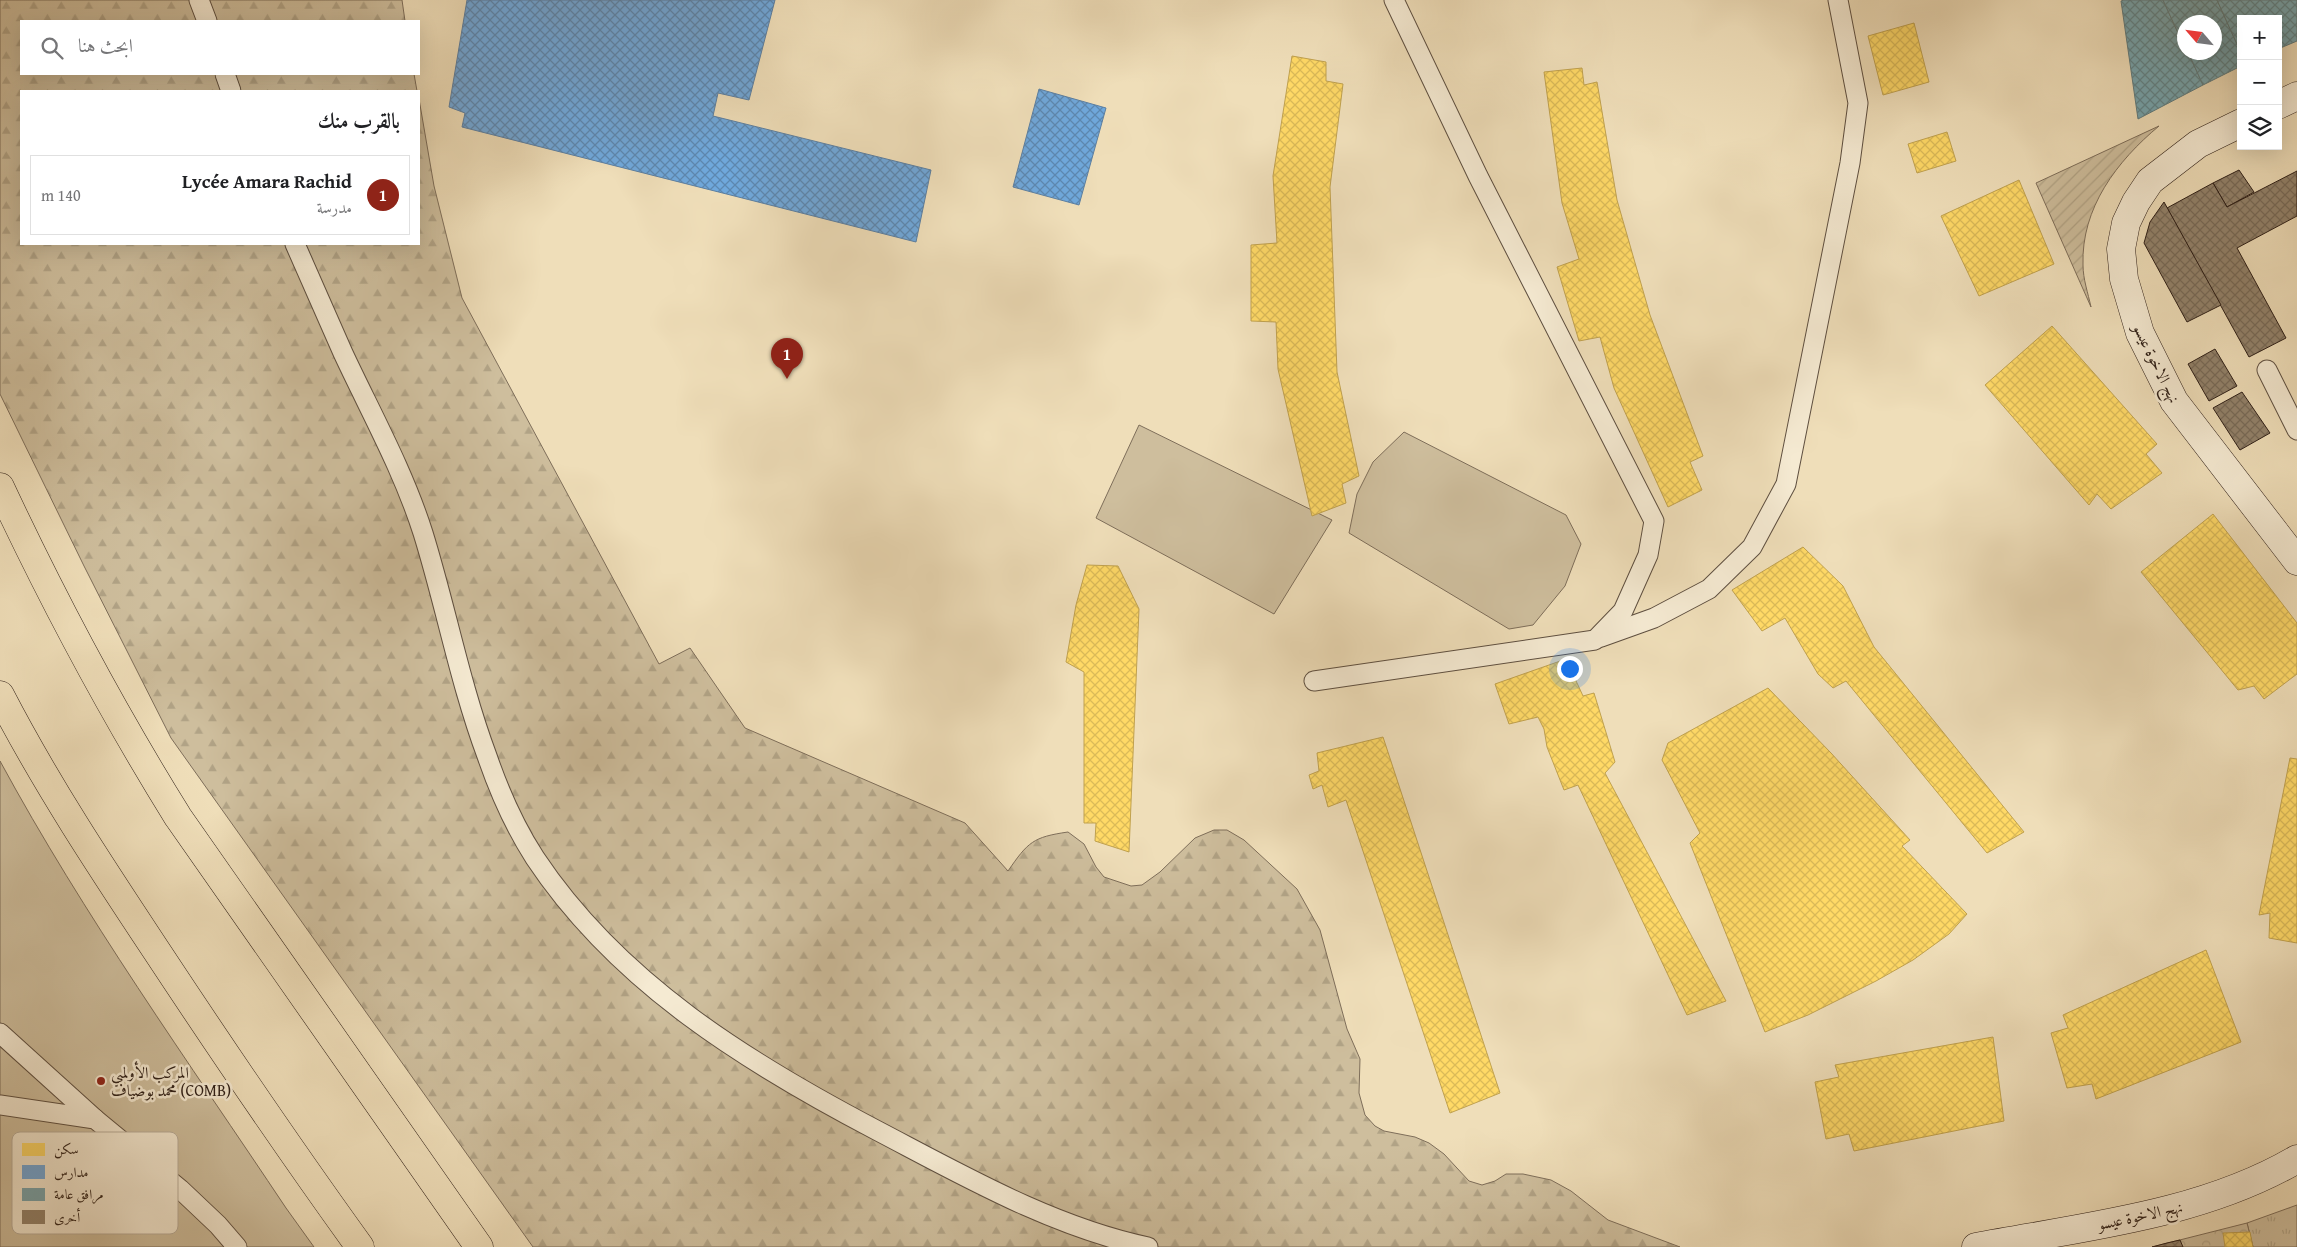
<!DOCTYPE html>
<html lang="ar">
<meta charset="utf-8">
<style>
:root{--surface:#fff;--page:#f6f6f6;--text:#202124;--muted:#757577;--line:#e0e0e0;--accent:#8f2418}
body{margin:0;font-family:"Gentium Book Plus",Amiri,serif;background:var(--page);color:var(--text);direction:rtl}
.controls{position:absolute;right:15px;top:15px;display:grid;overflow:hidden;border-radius:0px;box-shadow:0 5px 20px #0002}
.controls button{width:45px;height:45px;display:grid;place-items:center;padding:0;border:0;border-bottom:1px solid var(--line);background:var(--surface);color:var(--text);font:25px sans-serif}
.compass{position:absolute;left:2177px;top:15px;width:45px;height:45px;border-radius:50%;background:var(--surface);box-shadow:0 5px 20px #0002;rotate:298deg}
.you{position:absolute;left:1569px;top:668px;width:18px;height:18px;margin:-12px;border:4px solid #fff;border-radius:50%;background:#1a73e8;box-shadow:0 0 0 8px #1a73e833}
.badge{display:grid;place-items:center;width:32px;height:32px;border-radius:50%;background:var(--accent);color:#fff;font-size:16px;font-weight:700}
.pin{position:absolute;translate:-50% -41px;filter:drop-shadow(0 1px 2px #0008)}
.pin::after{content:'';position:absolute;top:26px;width:18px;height:15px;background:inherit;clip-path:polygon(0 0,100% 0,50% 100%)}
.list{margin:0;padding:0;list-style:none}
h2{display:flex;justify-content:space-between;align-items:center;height:65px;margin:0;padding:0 20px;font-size:21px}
h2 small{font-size:16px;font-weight:400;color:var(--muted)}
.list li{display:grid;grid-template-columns:32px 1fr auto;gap:15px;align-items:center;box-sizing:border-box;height:80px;margin:0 10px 10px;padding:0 10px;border:1px solid var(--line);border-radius:0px}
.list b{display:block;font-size:19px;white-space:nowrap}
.list p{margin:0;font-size:16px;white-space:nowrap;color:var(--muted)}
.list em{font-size:16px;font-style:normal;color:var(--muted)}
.icon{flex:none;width:28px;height:28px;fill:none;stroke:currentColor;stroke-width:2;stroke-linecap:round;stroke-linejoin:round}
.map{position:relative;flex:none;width:2297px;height:1247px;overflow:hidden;direction:ltr}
.search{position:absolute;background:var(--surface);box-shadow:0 5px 20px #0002;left:20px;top:20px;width:400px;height:55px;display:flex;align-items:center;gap:12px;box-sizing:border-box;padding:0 18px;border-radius:0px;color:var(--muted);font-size:19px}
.panel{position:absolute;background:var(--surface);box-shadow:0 5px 20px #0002;left:20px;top:90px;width:400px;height:155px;border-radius:0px;direction:rtl}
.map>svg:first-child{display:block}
.grass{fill:url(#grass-tufts);stroke:#7e6e5a}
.forest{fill:url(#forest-firs);stroke:#7e6e5a}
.park{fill:url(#park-crowns);stroke:#7e6e5a}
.garden{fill:url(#garden-furrows);stroke:#7e6e5a}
.pitch{fill:#cebe9d;stroke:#7e6e5a}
.homes{fill:url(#homes-cross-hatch);stroke:#c0a14e}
.schools{fill:url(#schools-cross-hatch);stroke:#5c7fa1}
.public{fill:url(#public-cross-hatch);stroke:#607d81}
.building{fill:url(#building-cross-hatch);stroke:#2e1f17}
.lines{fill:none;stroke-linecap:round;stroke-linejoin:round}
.lane-casing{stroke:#5e4f40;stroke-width:21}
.secondary-casing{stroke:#2e1f17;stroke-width:29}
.highway-casing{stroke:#2e1f17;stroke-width:29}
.lane{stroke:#f5ead2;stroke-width:19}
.secondary{stroke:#f5ead2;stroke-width:28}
.highway{stroke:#efdeb9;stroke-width:28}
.poi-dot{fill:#8f2418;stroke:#f5ead2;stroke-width:2}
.labels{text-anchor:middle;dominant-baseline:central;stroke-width:5;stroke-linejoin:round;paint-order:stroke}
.street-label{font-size:16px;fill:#2e1f17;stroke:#f5ead2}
.poi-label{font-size:16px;fill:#2e1f17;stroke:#f5ead2;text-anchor:start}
.key{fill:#f5ead2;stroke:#b9ad9a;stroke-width:1}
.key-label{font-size:14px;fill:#2e1f17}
</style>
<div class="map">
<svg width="2297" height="1247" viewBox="0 0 2297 1247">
<defs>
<pattern id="grass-tufts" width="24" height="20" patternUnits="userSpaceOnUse" patternTransform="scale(1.25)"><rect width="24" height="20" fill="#cebe9d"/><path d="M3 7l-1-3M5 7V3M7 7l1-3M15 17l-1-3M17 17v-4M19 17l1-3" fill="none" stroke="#b1a386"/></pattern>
<pattern id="forest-firs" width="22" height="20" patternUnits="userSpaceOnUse" patternTransform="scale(1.25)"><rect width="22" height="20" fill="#cebe9d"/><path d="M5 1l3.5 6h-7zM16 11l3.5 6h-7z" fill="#b1a386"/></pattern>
<pattern id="park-crowns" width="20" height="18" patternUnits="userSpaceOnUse" patternTransform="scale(1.25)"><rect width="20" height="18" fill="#cebe9d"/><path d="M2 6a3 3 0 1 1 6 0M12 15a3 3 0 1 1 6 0" fill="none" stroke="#b1a386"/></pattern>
<pattern id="garden-furrows" width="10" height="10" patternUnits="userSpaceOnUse" patternTransform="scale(1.25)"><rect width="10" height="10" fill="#cebe9d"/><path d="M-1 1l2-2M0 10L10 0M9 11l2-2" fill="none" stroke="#b1a386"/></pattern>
<pattern id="homes-cross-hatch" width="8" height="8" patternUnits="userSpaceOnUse" patternTransform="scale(1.25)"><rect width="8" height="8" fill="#ffd966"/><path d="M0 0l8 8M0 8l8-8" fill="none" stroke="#dbba58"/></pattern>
<pattern id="schools-cross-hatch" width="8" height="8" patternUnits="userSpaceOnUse" patternTransform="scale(1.25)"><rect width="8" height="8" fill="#6fa8dc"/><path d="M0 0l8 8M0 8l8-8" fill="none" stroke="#5c88b1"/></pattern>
<pattern id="public-cross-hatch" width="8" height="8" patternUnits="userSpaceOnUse" patternTransform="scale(1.25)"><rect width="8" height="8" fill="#76a5af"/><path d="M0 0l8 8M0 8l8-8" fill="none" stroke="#61868d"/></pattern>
<pattern id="building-cross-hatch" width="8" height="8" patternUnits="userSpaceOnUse" patternTransform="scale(1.25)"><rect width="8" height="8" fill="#92826b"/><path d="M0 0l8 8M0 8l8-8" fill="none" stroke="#786a57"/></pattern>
</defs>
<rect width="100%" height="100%" fill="#efdeb9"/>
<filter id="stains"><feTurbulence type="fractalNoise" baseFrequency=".004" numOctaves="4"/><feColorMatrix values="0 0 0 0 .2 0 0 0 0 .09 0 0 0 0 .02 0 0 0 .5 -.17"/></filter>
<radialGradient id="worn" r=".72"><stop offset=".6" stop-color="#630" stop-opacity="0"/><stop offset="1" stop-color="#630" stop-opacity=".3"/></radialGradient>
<path class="grass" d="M2297,1205V1247H2253L2247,1223Z"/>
<path class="forest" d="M0,0H402L405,21H21V74H414L417,91H21V244H419V99L434,186L462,298L659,664L690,648L745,728L965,823L1008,871C1028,842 1033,837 1068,832L1084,844L1096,867L1104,877L1131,886L1142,885L1160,872L1195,838L1214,830H1227L1244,840L1297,889L1320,930L1347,1029L1360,1059L1359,1093L1365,1115L1375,1126L1384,1131L1415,1137L1429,1143L1444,1154L1469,1181L1482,1185L1495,1181L1506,1174H1523L1551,1180L1571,1191L1608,1220L1680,1247H533L171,738L84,566L0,394Z"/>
<path class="park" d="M2247,1223L2253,1247H2152Z"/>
<path class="garden" d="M2159,126C2117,161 2081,208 2083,265C2083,279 2088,293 2091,307L2036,183Z"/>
<g class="pitch">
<path d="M1139,425L1332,520L1274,614L1096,518Z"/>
<path d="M1404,432L1566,515L1581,544L1565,586L1533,625L1509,629L1349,533L1357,494L1373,462Z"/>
<path d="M0,761C84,916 188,1061 286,1208L314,1247H0Z"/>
</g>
<g class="homes">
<path d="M1914,23L1929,82L1883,95L1868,36Z"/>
<path d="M1292,56L1326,62V81L1343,84L1330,187L1337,372L1359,476L1342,484L1346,503L1312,516L1278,369L1276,322L1251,321V245L1277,243L1273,176Z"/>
<path d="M1582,68L1584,85L1597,82L1617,200L1650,315L1703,456L1690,462L1702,490L1668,507L1614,388L1600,337L1579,341L1557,267L1579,259L1562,203L1544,72Z"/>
<path d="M1947,132L1956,161L1917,173L1908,144Z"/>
<path d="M2019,180L2054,264L1979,296L1941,216Z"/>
<path d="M2052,326L2157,444L2146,454L2162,473L2111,509L2097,494L2089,505L1985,385Z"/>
<path d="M2213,514L2297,623V674L2264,699L2254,686L2238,690L2141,572Z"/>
<path d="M1803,547L1843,586L1874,647L2024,832L1987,853L1846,681L1833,688L1818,674L1785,618L1762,631L1732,590Z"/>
<path d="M1087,565L1118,566L1139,609L1129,852L1095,841L1096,823H1084V672L1066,662L1076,605Z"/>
<path d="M1566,659L1583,696L1594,693L1615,762L1605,773L1726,1001L1687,1015L1578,785L1564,790L1547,747L1544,729L1538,717L1509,724L1495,684Z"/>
<path d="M1768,688L1831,753L1910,840L1902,846L1967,914L1949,934L1913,960L1876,981L1808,1015L1765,1032L1690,843L1700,833L1662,760L1668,743Z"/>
<path d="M1383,737L1500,1093L1450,1113L1346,800L1328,807L1322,785L1313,789L1309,775L1319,771L1317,753Z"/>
<path d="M2290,758L2297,759V943L2269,938L2270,913L2259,915Z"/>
<path d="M2206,950L2241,1042L2096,1099L2092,1084L2067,1088L2051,1033L2068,1028L2063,1015Z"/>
<path d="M1993,1037L2004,1121L1854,1151L1849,1134L1826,1139L1815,1082L1839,1077L1835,1065Z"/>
<path d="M2250,1232L2253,1247H2225L2223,1233Z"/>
</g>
<g class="schools">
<path d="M467,0H775L749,100L718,93L713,116L931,170L916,242L462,127L465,113L449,107Z"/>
<path d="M1039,89L1106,108L1079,205L1013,187Z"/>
</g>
<g class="public">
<path d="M2124,0H2163L2184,46V52H2188L2203,85L2138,119L2121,1Z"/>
<path d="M2163,0H2217L2241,53V66L2203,85L2188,52H2214V22H2184V46Z"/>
<path d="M2217,0H2297V41L2278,49V19H2241V53Z"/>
</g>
<g class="building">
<path d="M2239,170L2254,192L2227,207L2213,183Z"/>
<path d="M2297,171V216L2237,248L2286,338L2249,357L2167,208L2213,183L2227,207Z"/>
<path d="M2164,202L2221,305L2187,322L2144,243L2150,222Z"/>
<path d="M2215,349L2237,386L2209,401L2188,364Z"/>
<path d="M2242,392L2270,433L2240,450L2213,408Z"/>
<path d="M2180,1240L2183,1247H2152L2167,1243Z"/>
</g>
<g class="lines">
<defs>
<g id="lane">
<path d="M199,0L207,21"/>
<path d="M225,74L231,91"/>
<path d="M295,244C311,280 327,317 343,353C371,413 403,470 423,533C446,607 460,684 487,756C499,791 515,827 535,858C618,983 748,1063 878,1131C964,1176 1053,1227 1148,1247"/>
<path d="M2267,370L2297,430"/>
<path d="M1601,637L1654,618L1709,589L1752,547L1786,484L1850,163L1858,103L1838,0"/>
<path d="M1314,681L1595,640L1623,611L1648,555L1654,521L1478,176L1394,0"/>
<path d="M0,1033L95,1119"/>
<path d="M0,1105L95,1119L180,1189L218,1225L237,1247"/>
</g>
<g id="secondary">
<path d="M2278,105L2297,96"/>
<path d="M2241,123L2198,144L2150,181L2136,202L2126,223L2121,249L2124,279L2140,333L2174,401L2297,561"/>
<path d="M1976,1247C2082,1227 2202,1215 2297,1159"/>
</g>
<g id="highway">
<path d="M0,487C53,600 112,711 178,817L479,1247"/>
<path d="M0,695C46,784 101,867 156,950C222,1050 290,1150 360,1247"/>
</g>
</defs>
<use href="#lane" class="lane-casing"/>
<use href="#secondary" class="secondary-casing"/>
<use href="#highway" class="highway-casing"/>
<use href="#lane" class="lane"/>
<use href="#secondary" class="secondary"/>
<use href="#highway" class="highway"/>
</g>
<circle class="poi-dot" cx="101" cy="1081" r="5"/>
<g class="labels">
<g class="street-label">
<text transform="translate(2157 363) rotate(64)">نهج الاخوة عيسو</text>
<text transform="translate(2140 1215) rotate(-12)">نهج الاخوة عيسو</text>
</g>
<g class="poi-label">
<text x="111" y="1072">المركب الأولمبي<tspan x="111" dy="18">محمد بوضياف (COMB)</tspan></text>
</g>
</g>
<rect x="12" y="1132" width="166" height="102" rx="8" class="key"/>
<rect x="22" y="1143" width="23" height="13" fill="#ffd966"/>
<rect x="22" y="1165" width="23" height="14" fill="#6fa8dc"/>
<rect x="22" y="1188" width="23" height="13" fill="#76a5af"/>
<rect x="22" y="1210" width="23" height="14" fill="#92826b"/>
<g class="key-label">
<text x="54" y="1154">سكن</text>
<text x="54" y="1177">مدارس</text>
<text x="54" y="1199">مرافق عامة</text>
<text x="54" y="1222">أخرى</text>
</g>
<rect width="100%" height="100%" filter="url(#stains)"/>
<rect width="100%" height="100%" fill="url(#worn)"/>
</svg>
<div class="controls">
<button>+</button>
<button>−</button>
<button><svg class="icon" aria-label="layers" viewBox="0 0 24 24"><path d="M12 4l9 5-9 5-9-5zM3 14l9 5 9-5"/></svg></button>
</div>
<svg class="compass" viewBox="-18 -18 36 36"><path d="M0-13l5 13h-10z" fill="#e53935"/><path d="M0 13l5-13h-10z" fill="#757577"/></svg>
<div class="you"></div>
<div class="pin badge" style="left:787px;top:379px">1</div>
<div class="search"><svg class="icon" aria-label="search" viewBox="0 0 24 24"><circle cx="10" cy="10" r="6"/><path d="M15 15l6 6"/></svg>ابحث هنا</div>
<section class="panel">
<h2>بالقرب منك<small></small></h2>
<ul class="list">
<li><span class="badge">1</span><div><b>Lycée Amara Rachid</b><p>مدرسة</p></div><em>140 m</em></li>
</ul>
</section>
</div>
